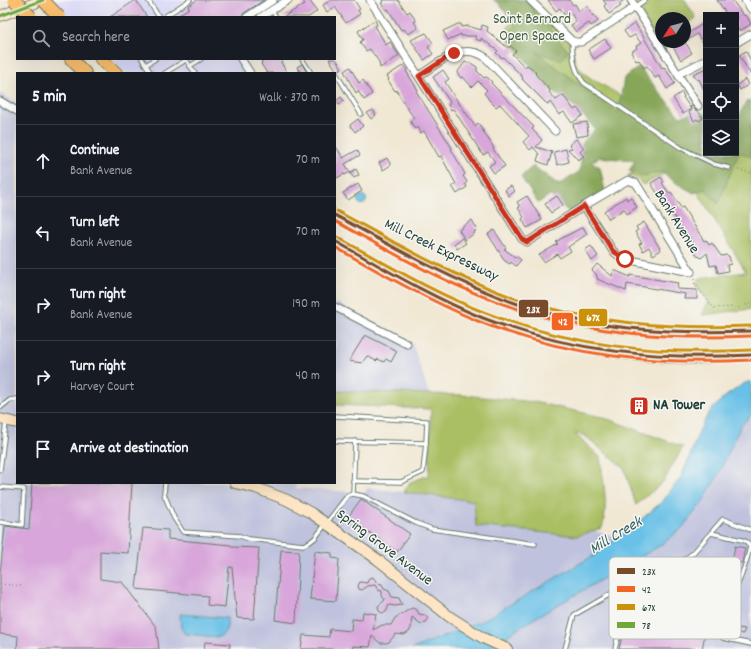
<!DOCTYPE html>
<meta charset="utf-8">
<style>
:root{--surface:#171b24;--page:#20242c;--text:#f1f3f6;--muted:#9ea1a6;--line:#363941}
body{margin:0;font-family:Dekko,sans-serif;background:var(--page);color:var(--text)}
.controls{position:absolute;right:12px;top:12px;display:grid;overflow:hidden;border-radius:0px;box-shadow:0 4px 16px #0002}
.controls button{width:36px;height:36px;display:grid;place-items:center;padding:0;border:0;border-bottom:1px solid var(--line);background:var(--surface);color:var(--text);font:20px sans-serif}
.compass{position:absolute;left:655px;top:12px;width:36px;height:36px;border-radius:50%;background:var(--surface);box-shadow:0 4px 16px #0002;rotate:233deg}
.stop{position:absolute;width:12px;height:12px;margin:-9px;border:3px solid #c8321e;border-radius:50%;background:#fff}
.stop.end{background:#c8321e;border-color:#fff;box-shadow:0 1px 4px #0008}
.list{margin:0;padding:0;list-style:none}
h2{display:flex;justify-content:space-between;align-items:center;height:52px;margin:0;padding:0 16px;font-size:17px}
h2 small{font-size:13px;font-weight:400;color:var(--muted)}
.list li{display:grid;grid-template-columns:26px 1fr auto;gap:12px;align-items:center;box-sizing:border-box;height:72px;padding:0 16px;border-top:1px solid var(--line)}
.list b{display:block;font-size:15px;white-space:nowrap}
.list p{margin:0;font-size:13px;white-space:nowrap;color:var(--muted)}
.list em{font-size:13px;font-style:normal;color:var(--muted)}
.icon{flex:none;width:22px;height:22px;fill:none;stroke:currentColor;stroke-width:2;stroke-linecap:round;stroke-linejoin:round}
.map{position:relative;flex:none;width:751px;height:649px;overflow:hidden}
.search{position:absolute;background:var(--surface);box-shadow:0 4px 16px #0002;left:16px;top:16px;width:320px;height:44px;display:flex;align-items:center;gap:10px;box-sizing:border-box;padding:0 14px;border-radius:0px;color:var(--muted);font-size:15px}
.panel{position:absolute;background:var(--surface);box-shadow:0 4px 16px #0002;left:16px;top:72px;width:320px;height:412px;border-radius:0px}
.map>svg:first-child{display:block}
.built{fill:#d8d7f8}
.industrial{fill:#bfc2dd}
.green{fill:#aabf63;stroke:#647e4c}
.forest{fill:#87a659;stroke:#537246}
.water{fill:#6ac1e7;stroke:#447f8e}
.building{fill:#d8a6da}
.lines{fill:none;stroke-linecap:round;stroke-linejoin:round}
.service-casing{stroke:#68796c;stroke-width:5.5}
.minor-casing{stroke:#68796c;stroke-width:9}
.secondary-casing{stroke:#68796c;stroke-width:12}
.motorway-casing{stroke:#68796c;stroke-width:14}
.path{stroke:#68796c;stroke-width:1;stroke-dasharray:1 3;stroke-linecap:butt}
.service{stroke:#fff;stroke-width:3.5}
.minor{stroke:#fff;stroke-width:7}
.secondary{stroke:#fde5c5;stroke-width:10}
.motorway{stroke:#fabe6e;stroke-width:12}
.motorway-bridge-casing{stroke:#68796c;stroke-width:14;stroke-linecap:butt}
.motorway-bridge{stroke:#fabe6e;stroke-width:12}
.bus-1-casing{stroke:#f6f6f2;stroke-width:6}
.bus-2-casing{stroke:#f6f6f2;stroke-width:6}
.bus-3-casing{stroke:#f6f6f2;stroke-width:6}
.bus-4-casing{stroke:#f6f6f2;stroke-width:6}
.bus-1{stroke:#7a4b2a;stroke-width:3}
.bus-2{stroke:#f26522;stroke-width:3}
.bus-3{stroke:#cc910a;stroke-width:3}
.bus-4{stroke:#6fa73b;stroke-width:3}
.route{stroke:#c8321e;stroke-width:5}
.labels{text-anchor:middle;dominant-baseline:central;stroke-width:3;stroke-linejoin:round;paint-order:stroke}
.park-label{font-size:15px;fill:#425e40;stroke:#f6f6f2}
.street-label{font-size:15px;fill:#1f3d34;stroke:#f6f6f2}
.poi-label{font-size:15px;font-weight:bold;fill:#1f3d34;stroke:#f6f6f2;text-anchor:start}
.water-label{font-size:16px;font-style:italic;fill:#325e61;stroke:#f6f6f2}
.key{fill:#f6f6f2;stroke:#b6beb9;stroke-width:1}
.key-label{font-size:11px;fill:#1f3d34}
.line-badge{stroke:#f6f6f2;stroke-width:1.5}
.badge-label{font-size:11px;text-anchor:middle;font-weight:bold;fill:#fff}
</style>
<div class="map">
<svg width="751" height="649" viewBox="0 0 751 649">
<rect width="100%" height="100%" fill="#f6f6f2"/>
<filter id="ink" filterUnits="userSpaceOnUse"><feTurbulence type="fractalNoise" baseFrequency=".025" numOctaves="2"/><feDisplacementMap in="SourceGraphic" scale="8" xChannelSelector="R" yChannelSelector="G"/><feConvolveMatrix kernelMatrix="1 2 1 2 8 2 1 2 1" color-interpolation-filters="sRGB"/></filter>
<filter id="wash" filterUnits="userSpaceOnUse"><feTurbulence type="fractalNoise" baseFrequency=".012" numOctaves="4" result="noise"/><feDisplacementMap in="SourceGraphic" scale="16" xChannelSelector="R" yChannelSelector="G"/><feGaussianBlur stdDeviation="0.9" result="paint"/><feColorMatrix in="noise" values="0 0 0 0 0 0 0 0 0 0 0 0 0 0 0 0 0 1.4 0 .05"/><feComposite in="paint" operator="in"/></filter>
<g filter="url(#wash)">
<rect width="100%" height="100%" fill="#f1e8d4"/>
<g class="built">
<path d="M54,0H288L261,17H69Z"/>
<path d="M110,59H241L250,73H126Z"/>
</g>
<g class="industrial">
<path d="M0,93L17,103V483H296V488L365,493L367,488L404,492L474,501L476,525L577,536L593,531L639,541L702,503L718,475L741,425L751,416V649H0Z"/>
<path d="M335,302L412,343L429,394L335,391Z"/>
</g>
<g class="green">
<path d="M498,0H530L572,41C573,61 574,64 589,77L688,135L706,153H736L751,124V309L702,315L709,301L695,284L700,278L746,272L696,189L665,173L643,185C638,179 635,176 628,176L663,154L506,31L513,20Z"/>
<path d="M637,0H685L696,18L685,25V18H661V40L657,42L633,3Z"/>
<path d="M335,391L462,395L534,402L602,417L683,447L663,482L636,505L624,468L584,435L575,434L600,457C603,478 609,508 602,528L577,536L476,526L474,501L404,492L410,482L429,475L431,409L335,405Z"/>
</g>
<path class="forest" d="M493,0H525L568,51L561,60L536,52L618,113L624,78L639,67L680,117L691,113L697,118L704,113L706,114V153H736V117L739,116L746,102L751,100V157L739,152L718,204L705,189L694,193L678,184L661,172L642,176L629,171L635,161L600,157L591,162L600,167L605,191L569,212L550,195L538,203L521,177L533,166L559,185L580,171L583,142L595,129L577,108L550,89L508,39L515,25L498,2Z"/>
<g class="water">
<circle cx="362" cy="200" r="4.5"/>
<path d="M751,381V416L741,425L718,475L702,503L681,529L661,545L523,625L488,649H412L482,621L593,556L638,522L663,501L682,476L699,432L708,414L722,399L743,384Z"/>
<path d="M180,614L227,618C227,627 228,633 218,637L185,634L181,628Z"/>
</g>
<g id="blocks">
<g class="building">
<path d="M136,0L147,17H110Z"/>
<path d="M197,0H264L244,13L241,17H176L189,8L188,6Z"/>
<path d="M302,0H309L317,11L309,17H283L305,4Z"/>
<path d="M331,0H354L360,9L358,10L360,14L346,23L335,7L327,12L323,5Z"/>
<path d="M382,0H398L407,13L410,11L416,21L414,22L418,28L408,34L404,29L401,30L388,9L386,10L381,3L383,2Z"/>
<path d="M548,0H569L573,5L575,4L579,11L587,6L593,16L594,15L598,21L591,26L589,23L576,32L571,25L576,22L571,13L565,16L560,8L556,11Z"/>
<path d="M603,0H624L619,4L621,6L609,14L604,6L606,4Z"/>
<path d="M717,0H732L744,16L746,15L751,24L740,31L738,29L736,30V15H727Z"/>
<path d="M375,20L377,25L375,26L386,45L390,42L399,56L380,68L379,62L370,49L366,51L360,42L363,40L358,31Z"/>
<path d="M706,22V47L697,34L685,42V35Z"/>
<path d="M635,23L662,68L664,67L675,83L667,89L659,76L655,78L647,66L644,68L639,60L636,61L631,52L637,48L636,46L641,43L635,35L629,38L624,31Z"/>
<path d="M458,24H461V27L468,26L481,30L482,25L488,27L487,31L508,48L511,46L516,51L512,54L525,67L527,65L533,69L536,73L535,74L550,90L549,92L556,100L563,95L574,110L577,108L583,115L572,123L564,112L559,115L550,102L548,104L546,103L522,79L523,78L518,72L503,57L502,58L496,53L498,51L481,38V41L475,39L476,36H461V34L448,40L443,31Z"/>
<path d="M426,33L433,43L428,47L433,54L424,60L411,40Z"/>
<path d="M605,39L611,48L594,59L588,50Z"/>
<path d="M670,42H685L692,53L681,60Z"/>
<path d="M746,51L751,61V75L739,55Z"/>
<path d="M266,59H285L281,62L287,73H267L261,64L262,63L261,62Z"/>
<path d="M329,59H336L342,68L337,71Z"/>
<path d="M465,62L467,63L469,62L477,67V71L484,78L486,77L488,78L492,82L491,83L534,127L532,129L542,140L536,147L552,152L548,165L537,161L539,154L533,147L530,150L523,142L529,136L500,104L496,107L488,99V98L484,93L487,90L478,81L472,87L463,77L461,78L457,73Z"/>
<path d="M302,64L307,73H301L297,67Z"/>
<path d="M404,65L407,70L406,71L418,90L416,91L452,148L451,149L465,174L463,176L467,182L465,184L467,187L457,194L452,186L456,184L441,156L439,157L424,131L421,133L418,127L415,129L410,121L414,118L407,108L396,90L395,91L388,80L389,79L387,76Z"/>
<path d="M350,67L359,83L363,80L372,94L364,100L358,91L356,93L344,71Z"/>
<path d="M706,68V94L699,79L697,80L693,74Z"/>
<path d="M443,70L449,79L445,82L454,96L475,126L478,123L494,148L493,149L505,166L494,173L489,166L495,162L488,152L483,155L454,110L453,109L451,110L448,105L450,102L433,77Z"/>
<path d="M745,79L748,85L740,90L737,85Z"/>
<path d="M682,92L684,97H683L691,109L683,114L673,98Z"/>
<path d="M341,97L344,101L339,105L336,101Z"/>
<path d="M692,106L695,110L698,111L703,118L699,121L697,119L694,121L689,112L692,110L690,107Z"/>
<path d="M373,110L376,115L371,119L367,113Z"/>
<path d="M358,119L363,126L355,132L350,125Z"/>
<path d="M587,122L588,135L576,137L573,124Z"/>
<path d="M576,139L584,148L580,152L584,156L578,160L568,149L572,148L569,145Z"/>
<path d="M335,145L343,158L357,150L360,155L345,164L350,172L345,175L344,174L335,179Z"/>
<path d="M566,149L569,162L557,165L554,152Z"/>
<path d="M387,158L391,165L383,170L379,163Z"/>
<path d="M356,169L359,175L354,178L350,173Z"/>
<path d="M661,177L664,182L662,183L669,193L671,192L681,208L683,207L704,241L706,240L709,245L712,243L721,256L727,255L728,256H729L731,264L727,265L728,271L718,273L716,265L710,266L707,253L701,258L699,256L698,257L694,251L696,250L694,246H695L688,235L686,236L668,206H665L651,183Z"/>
<path d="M358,184L362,191L348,200L343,193Z"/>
<path d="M511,186L515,191L509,196L505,190Z"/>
<path d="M527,196L542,220L527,228L522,219L524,217L518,208L520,207L517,202Z"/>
<path d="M557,196L563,205L551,213L545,204Z"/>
<path d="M626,197L627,200L631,197L637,207L627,214L624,209L609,219L604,211Z"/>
<path d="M472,220L477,229L474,232L475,233L465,240L459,230L462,228V227Z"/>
<path d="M644,222L661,250L653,255L649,247L643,251L639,244L642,243L635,232L638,230L636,227Z"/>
<path d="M583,227L587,234L568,247L571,251L560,258L557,254L544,262L539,255L558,244L556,242L562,238Z"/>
<path d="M494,230L506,248L504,249L515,257L516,256L521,260L516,266L511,262L510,264L505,261L488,234Z"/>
<path d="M462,238L466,243L457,249L454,244Z"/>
<path d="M591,246L598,256L592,261L585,250Z"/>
<path d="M597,264L612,276L614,270L630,277V275L678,283L677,289L697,290V299H684L685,294L627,284L626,291L597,279L598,278L596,276L597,275L592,270Z"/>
<path d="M365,335L397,351L391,362L386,359L384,362L378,359L376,361L367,356L362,363L349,361Z"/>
<path d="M637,402L643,405L641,411L634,408Z"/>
<path d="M32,483H132L128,553L100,551V579L122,582L156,627L159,649H17L18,636L0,634V573L5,526L29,529Z"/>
<path d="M361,499L410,534L397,552L348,517Z"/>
<path d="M143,528L168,530V539L231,545V547L259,548L254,619L237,618L232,567H229L225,607L207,605L208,596L136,589Z"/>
<path d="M735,546L745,548L742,563L732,562Z"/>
<path d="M281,550L299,551L296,623L275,620Z"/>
<path d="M315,551L332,553V558L339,559L336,601L310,599Z"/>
<path d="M373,577L377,583L382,584L384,589L389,591L392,597L399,598L402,605L395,606L389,605L386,612L382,613L379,611L378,606L385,600L382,596V591L378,590L375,585L368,586L362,590L359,589L358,586L360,582L367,583L369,578Z"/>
<path d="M678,590L693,593V596L712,600L702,649L687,648V649H619L626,618L664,625L671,594Z"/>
<path d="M412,608L417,610L419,614L425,615L428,619L426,622L421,624L412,617L411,628L409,632L404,635L396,634L389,642L386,643H380L372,636L370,647L353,646L352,649H301L303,635L329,637L330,629L351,631L352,619L362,620L363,612L376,614L373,630L382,625H391L395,618Z"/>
<path d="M739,628L745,629L743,634L738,633Z"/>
<path d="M205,642L230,644L229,649H204Z"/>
</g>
</g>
</g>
<g filter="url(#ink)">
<use href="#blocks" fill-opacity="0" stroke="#68796c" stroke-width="1"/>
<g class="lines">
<defs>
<g id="service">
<path d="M148,0L159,17"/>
<path d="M635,7L645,0"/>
<path d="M272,10L276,17"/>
<path d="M164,17L190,0"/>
<path d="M572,41C573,58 573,69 584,83L681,148L714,164L729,168"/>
<path d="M142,59L151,73"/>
<path d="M186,59L190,66L201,59"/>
<path d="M302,59L311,73"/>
<path d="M146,65L155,59"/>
<path d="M190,66L195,73"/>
<path d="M165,73L186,60"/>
<path d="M335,76L337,75L361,114"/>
<path d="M0,408L10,400L17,399"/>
<path d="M335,416L427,421L426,443L423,472L401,482L353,481"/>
<path d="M335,441L426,443"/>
<path d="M0,470L6,422"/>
<path d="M165,483L164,494L174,518L183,532L240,536L249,539L303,545L310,542L315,538L348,495L353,494L363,496L416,523L432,529L535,544"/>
<path d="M0,487L24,489L22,525L0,522"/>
<path d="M353,494L355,441"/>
<path d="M711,533L742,540L747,542L750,547C747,562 741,577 735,591C730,603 710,626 723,638L751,644"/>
<path d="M658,580L697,586L708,593L728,602"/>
<path d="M565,649L574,615L621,588"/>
<path d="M615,649L622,619L631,603L656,581L693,553L723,519L751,530"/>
</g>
<g id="minor">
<path d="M370,0L522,239L527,242L529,241L584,206"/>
<path d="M530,0L572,41L576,42H581L635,7"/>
<path d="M631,0L698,106"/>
<path d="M745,0L751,9"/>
<path d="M247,17L273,0"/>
<path d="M261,17L288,0"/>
<path d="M736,43L751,34"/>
<path d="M241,59L250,73"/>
<path d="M678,74L706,60"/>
<path d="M419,76C439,63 461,41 485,57L555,131"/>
<path d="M0,101L17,111"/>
<path d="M628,180L636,183L691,272L625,259L619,256L613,251L584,206Z"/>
<path d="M335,307L407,344"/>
</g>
<g id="secondary">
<path d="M0,16L43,0"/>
<path d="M0,419L17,423"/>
<path d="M235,483L256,488L287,500L311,513L377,559L450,617L483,638L507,649"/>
</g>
<g id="motorway">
<path d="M71,59L85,73"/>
<path d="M101,59L116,73"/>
<path d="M335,215C383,242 432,269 483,291C567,327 661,337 751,331"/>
<path d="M335,241C372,262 409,284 447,302C542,347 646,364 751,355"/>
</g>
</defs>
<use href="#service" class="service-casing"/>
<use href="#minor" class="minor-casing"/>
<use href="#secondary" class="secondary-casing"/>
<use href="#motorway" class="motorway-casing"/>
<g class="path">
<path d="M734,169L751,173"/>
<path d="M694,279L695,284L714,308L732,307L738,308L751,303"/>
<path d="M0,584L23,586"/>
</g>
<use href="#service" class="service"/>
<use href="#minor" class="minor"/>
<use href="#secondary" class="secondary"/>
<use href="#motorway" class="motorway"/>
<defs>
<g id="motorway-bridge">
<path d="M14,0L31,17"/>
<path d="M43,0L59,17"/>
</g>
</defs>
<use href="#motorway-bridge" class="motorway-bridge-casing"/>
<use href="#motorway-bridge" class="motorway-bridge"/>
<defs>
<g id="bus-1">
<path d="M335,215C393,247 452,281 515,303C591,330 671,334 751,331"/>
<path d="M335,241C383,268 431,297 483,318C571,352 657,360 751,355"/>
</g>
<g id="bus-2">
<path d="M335,221C393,253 452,288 515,308C592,334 670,340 751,336"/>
<path d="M335,247C382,274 430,301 480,322C568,357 658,365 751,360"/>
</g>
<g id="bus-3">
<path d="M337,211C395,243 454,277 517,299C593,324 671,329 751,326"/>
<path d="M337,237C386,264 434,293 486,313C574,347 657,355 751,350"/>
</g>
<path id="bus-4" d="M0,16L43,0"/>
</defs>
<use href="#bus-1" class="bus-1-casing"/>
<use href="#bus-2" class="bus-2-casing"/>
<use href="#bus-3" class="bus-3-casing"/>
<use href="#bus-4" class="bus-4-casing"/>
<use href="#bus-1" class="bus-1"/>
<use href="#bus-2" class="bus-2"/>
<use href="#bus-3" class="bus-3"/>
<use href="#bus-4" class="bus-4"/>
</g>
</g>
<g class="lines" filter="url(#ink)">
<path class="route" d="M454,53L419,76L522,239L527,242L529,241L584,206L613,251L625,259"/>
</g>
<defs>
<symbol id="building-square" viewBox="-11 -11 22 22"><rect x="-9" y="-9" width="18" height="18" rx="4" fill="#c8321e" stroke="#f6f6f2"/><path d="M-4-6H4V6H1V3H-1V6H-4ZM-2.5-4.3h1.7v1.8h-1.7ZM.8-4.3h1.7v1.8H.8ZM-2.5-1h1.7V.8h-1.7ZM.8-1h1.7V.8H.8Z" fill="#fff"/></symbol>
</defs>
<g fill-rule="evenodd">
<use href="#building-square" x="628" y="395" width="22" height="22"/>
</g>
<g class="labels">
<g class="park-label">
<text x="532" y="20">Saint Bernard<tspan x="532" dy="17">Open Space</tspan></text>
</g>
<g class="street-label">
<text transform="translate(676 222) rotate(58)">Bank Avenue</text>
<text transform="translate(441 251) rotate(26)">Mill Creek Expressway</text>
<text transform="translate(384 548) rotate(37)">Spring Grove Avenue</text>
</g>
<g class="poi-label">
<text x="653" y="406">NA Tower</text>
</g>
<g class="water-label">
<text transform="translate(616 536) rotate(-31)">Mill Creek</text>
</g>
</g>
<rect x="609" y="557" width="132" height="82" rx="6" class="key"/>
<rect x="617" y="568" width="18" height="6" fill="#7a4b2a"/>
<rect x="617" y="586" width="18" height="6" fill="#f26522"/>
<rect x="617" y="604" width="18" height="6" fill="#cc910a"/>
<rect x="617" y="622" width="18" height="6" fill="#6fa73b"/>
<g class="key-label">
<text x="642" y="575">23X</text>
<text x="642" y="593">42</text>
<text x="642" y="611">67X</text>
<text x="642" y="629">78</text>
</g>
<g class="line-badge">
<rect x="518" y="299" width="31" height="19" rx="4" fill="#7a4b2a"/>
<rect x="578" y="308" width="30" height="19" rx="4" fill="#cc910a"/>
<rect x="551" y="312" width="23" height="19" rx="4" fill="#f26522"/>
</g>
<g class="badge-label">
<text x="533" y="313">23X</text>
<text x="593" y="321">67X</text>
<text x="563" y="325">42</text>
</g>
</svg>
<div class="controls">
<button>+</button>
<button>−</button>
<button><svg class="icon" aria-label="locate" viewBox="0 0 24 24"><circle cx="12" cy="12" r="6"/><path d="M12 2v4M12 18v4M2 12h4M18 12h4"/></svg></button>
<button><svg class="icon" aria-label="layers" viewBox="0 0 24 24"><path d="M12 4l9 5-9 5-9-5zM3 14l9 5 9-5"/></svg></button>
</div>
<svg class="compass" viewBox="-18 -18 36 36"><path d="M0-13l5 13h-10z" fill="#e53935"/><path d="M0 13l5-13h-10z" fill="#9ea1a6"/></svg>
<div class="stop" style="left:625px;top:259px"></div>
<div class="stop end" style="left:454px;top:53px"></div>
<div class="search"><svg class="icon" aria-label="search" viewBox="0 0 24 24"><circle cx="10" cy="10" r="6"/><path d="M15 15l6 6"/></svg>Search here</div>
<section class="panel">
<h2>5 min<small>Walk · 370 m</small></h2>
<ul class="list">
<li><svg class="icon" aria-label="ahead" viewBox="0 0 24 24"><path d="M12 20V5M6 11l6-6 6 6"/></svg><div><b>Continue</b><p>Bank Avenue</p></div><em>70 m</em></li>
<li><svg class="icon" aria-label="left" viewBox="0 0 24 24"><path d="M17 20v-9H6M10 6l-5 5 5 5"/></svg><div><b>Turn left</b><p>Bank Avenue</p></div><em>70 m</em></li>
<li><svg class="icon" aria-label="right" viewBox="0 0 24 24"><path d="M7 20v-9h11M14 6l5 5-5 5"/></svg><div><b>Turn right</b><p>Bank Avenue</p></div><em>190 m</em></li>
<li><svg class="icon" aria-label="right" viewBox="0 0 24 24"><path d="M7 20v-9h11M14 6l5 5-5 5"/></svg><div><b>Turn right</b><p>Harvey Court</p></div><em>40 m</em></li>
<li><svg class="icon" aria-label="arrive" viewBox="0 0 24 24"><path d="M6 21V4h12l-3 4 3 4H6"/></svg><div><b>Arrive at destination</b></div></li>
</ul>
</section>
</div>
